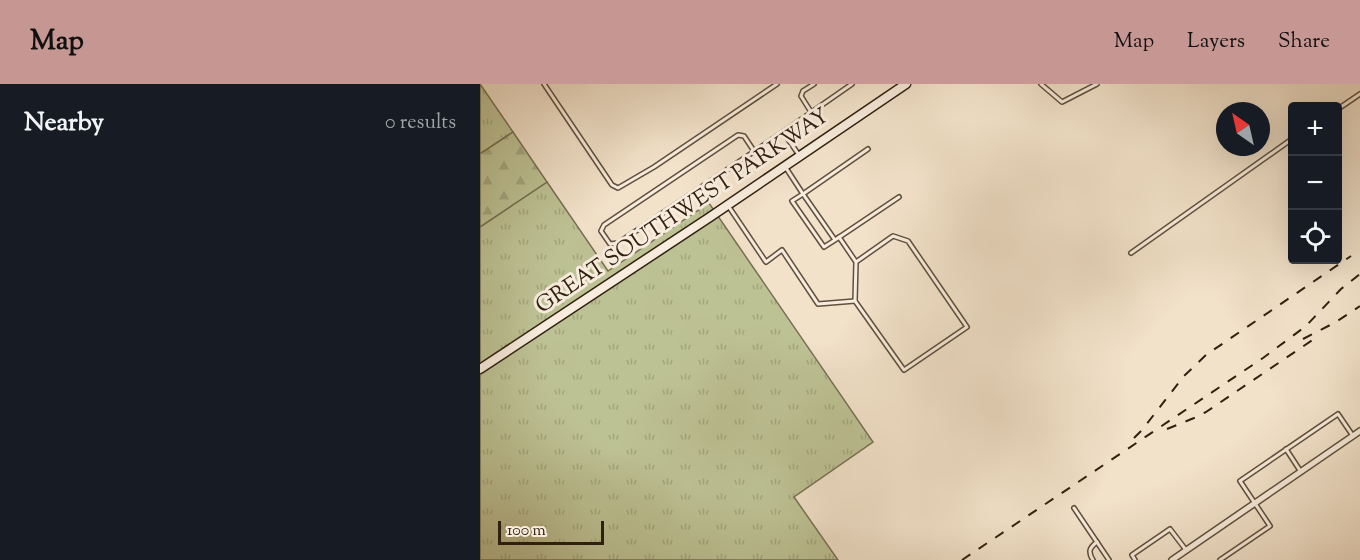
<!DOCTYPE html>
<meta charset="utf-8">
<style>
:root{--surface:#171b24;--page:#20242c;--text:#f1f3f6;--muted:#9ea1a6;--line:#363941;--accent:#c59692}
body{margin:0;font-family:"Sorts Mill Goudy",serif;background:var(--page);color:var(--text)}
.controls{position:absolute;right:18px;top:18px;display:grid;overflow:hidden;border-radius:6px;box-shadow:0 6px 24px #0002}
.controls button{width:54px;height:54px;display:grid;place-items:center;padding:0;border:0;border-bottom:2px solid var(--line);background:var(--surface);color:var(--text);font:30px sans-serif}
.compass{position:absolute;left:736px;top:18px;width:54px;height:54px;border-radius:50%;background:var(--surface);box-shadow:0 6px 24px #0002;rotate:326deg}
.scale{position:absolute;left:18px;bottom:15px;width:106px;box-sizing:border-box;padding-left:6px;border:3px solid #30200f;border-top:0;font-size:16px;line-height:21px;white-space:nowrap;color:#30200f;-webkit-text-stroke:4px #f7ecdd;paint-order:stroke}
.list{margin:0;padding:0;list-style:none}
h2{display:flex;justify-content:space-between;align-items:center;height:78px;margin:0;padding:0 24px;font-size:26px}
h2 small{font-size:20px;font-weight:400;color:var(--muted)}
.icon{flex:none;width:33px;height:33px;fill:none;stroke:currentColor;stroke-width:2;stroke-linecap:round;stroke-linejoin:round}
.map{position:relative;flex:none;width:880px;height:476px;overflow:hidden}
header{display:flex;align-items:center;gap:36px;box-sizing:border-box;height:84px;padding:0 30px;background:var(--accent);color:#111}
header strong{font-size:28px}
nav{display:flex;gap:33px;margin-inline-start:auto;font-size:21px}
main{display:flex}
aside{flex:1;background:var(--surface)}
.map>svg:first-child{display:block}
.grass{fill:url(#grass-tufts);stroke:#767152;stroke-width:1.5}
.forest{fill:url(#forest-firs);stroke:#767152;stroke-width:1.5}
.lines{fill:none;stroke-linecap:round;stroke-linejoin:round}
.lane-casing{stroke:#60503e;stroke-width:6}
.street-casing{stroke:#60503e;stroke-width:8}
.secondary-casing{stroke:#30200f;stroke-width:11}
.lane{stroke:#f7ecdd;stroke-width:3}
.street{stroke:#f7ecdd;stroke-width:5}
.secondary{stroke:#f7ecdd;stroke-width:8}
.rail{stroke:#30200f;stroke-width:2;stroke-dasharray:10 10;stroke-linecap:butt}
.labels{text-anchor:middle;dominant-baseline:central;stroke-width:6;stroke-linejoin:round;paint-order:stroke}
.street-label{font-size:22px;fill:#30200f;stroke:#f7ecdd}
</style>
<header>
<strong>Map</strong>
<nav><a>Map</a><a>Layers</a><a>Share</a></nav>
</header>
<main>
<aside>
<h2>Nearby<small>0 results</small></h2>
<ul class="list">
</ul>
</aside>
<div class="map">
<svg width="880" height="476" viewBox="0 0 880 476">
<defs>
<pattern id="grass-tufts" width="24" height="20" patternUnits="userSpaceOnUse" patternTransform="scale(1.5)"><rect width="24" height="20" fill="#bdc295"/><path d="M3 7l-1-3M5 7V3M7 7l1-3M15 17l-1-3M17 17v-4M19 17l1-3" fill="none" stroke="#a3a67f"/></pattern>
<pattern id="forest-firs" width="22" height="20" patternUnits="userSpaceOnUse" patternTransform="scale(1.5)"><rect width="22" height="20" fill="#bdc295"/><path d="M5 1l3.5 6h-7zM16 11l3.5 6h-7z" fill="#a3a67f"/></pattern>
</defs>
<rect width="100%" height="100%" fill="#f2e2ca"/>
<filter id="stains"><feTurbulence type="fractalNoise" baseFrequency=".00333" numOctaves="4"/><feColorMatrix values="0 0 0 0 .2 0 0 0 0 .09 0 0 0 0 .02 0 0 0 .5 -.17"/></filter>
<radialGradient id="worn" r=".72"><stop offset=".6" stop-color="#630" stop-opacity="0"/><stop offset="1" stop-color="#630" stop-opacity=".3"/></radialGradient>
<g class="grass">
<path d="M0,0L33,48L0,70Z"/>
<path d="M67,98L128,187L229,119L393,358L314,413L358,476H0V143Z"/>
</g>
<path class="forest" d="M33,48L67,98L0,143V70Z"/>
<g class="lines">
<defs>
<g id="lane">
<path d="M64,0L132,101L138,104L174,83L297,0"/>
<path d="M561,0L582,18L617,0"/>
<path d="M858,25L880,10"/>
<path d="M331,28L321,12L323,7L334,0"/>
<path d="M274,67L264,52L258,51L124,141L121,147L130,160L138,159L303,48"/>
<path d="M319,71L303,48L372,0"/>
<path d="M306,84L323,110L388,65"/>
<path d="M249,123L286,178L302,166L338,220L375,217"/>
<path d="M359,153L376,178L413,152L428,157L487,243L424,286L375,217L376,178"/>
<path d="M355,156L344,163L312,117L323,110L355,156L419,113"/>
<path d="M651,169L812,55"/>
<path d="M806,365L821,388"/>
<path d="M594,424L629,476"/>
<path d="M613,476C608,468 609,464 617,458"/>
<path d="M655,476L652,471L690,445L706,466"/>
<path d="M740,476L790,442L760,397L858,330L873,352"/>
</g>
<path id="street" d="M692,476L880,347"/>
<path id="secondary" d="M0,285L230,133L426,0"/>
</defs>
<use href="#lane" class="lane-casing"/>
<use href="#street" class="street-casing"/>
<use href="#secondary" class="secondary-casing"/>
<use href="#lane" class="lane"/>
<use href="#street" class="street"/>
<use href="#secondary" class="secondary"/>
<g class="rail">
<path d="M823,255L856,238L880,222"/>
<path d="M687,345L714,334L726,328L834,255"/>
<path d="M654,354L662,346L704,292L726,271L871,172"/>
<path d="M482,476L783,274L826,242L861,205L880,190"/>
</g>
</g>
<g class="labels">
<g class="street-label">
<text transform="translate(203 128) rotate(-34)">GREAT SOUTHWEST PARKWAY</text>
</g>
</g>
<rect width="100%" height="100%" filter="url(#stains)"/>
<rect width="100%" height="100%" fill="url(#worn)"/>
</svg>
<div class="controls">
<button>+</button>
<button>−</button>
<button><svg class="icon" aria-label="locate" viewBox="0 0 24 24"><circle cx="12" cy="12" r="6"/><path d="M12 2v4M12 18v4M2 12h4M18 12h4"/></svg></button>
</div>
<svg class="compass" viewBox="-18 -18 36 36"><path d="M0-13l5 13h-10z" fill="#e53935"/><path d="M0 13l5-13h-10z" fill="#9ea1a6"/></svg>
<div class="scale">100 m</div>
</div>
</main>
